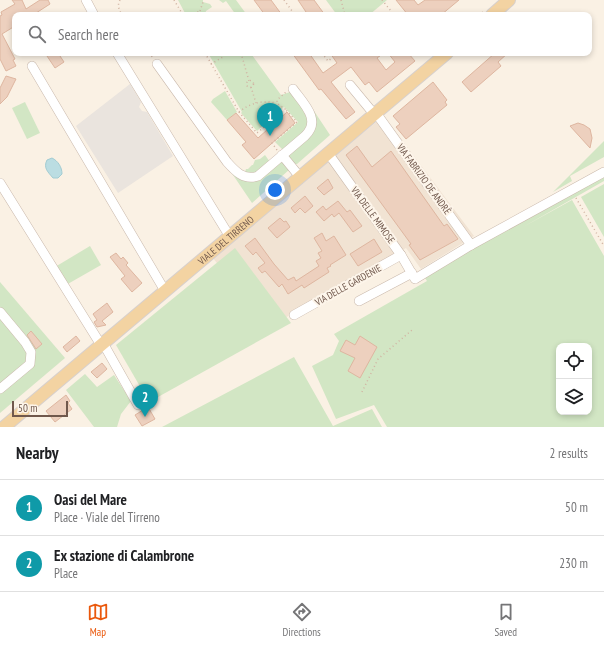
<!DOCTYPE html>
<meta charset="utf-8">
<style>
:root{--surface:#fff;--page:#f6f6f6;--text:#202124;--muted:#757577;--line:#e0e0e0;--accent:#ea580c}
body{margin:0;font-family:"PT Sans Narrow",sans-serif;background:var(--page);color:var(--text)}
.controls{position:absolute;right:12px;bottom:12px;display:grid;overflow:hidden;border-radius:8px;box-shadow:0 2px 6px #0003}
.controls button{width:36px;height:36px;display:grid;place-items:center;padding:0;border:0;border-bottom:1px solid var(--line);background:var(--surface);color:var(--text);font:20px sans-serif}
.scale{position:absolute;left:12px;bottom:10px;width:56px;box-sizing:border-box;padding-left:4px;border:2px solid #70584c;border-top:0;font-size:11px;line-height:14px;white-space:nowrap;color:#70584c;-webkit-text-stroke:3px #fdf5ea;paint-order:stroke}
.you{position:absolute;left:275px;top:190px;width:14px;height:14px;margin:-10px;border:3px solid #fff;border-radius:50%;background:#1a73e8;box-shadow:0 0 0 6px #1a73e833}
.badge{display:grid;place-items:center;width:26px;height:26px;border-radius:50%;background:var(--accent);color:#fff;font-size:13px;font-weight:700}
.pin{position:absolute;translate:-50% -33px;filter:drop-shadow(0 1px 2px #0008)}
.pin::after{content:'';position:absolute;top:21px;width:14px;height:12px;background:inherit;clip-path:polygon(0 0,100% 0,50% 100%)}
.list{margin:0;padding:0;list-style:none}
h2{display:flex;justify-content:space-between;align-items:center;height:52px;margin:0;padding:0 16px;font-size:17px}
h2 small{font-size:13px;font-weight:400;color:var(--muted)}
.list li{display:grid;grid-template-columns:26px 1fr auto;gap:12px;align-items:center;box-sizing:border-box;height:56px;padding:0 16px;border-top:1px solid var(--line)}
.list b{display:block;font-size:15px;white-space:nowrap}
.list p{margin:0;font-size:13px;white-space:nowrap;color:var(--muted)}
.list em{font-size:13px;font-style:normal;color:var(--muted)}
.icon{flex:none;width:22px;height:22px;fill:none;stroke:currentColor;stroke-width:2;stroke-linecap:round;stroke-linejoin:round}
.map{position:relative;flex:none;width:604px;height:427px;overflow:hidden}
.search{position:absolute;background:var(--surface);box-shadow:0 2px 6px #0003;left:12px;right:12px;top:12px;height:44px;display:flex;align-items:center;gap:10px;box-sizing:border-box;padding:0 14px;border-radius:8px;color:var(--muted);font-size:15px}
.sheet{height:164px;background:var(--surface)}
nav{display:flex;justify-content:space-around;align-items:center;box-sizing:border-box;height:56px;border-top:1px solid var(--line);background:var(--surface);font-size:11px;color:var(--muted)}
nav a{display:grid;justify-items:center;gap:2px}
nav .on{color:var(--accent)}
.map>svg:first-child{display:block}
.residential{fill:#f1e3d3}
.industrial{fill:#eae4de}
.green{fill:#d2e6c4;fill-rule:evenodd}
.water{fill:#bbdde2;stroke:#a2ccd2}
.building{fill:#edd0be;stroke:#deb6a0}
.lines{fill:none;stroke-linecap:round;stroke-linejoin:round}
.minor-casing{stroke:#cab9ac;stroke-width:10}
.major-casing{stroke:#d7d0cd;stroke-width:14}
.path{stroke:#d1b3a2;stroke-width:1.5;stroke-dasharray:1 3;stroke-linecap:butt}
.minor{stroke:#fff;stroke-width:9}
.major{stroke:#f3d3a2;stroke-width:12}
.labels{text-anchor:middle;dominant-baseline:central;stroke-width:4;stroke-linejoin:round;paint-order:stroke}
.street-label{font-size:10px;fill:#70584c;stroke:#fdf5ea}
</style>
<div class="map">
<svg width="604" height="427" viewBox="0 0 604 427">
<rect width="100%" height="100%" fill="#faf1e4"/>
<path class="residential" d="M384,116L474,236L421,269L406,248L375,267L267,328L206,249L339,152Z"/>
<path class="industrial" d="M130,84L141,102L139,107L142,111L147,112L173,156L118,193L76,126Z"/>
<g class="green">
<path d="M178,0H203V2L210,4L212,7L206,11L205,15H186Z"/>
<path d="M219,0H236L247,15H236L226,1L223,3Z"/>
<path d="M326,0H387L369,15H337Z"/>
<path d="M208,53H248L252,55L281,95L290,92L308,116L307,129L283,150L275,142L298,122L284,107L257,131L241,113L242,112Z"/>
<path d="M225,91L237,112L227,120L211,102L213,99Z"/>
<path d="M25,102L40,133L27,139L12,108Z"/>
<path d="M314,111L330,135L297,164H295L290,159L288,155L310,135Z"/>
<path d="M604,141V157L570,176L572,181L553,192Z"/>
<path d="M265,155L270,162L259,172L251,175L244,171L245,172L246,169H248L252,165H253L255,160L260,159Z"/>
<path d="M282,162L290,169L252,203L231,172L240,179Z"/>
<path d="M604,174V181L523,227L572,200L604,256V427H387L374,405L336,419L312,366L333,355L339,341L334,334L427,281L425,278L427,275ZM559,346H589V412H559Z"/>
<path d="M604,184V237L581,197Z"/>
<path d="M90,246L101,265L66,285L55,267Z"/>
<path d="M235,248L291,323L149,402L116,345Z"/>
<path d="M0,282L65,358L0,413Z"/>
<path d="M294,357L333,426L372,409L382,427H162Z"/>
<path d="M85,374L97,387L114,375L131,401L121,414L117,427H94L66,390Z"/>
</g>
<path class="water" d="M52,158C58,161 62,167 62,174L58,178H53C48,172 43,168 47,160Z"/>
<g class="building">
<path d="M12,0H22L26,9L40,0H48L50,4L33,15H15V26L2,34L15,59L13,60L16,66L6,71L0,59V16L2,15L1,12L15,4Z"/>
<path d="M254,0H271L282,15H265Z"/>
<path d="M298,0H314L325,15H308Z"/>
<path d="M396,0H414L418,5L425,0H459L441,15H408Z"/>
<path d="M45,53H58L64,62L55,68Z"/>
<path d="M292,53H309L323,73L337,63L330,53H384L377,58L386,70L395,62L388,53H408L415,61L377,92L369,82L365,85L351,67L331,82L355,112L346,119L321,89L319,90Z"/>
<path d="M495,53H508L498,62L501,66L471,92L462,82Z"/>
<path d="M6,76L16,79L7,97L0,104V88Z"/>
<path d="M433,82L447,100L445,102L447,105L406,139L396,127L400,124L393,116Z"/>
<path d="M287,112L295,123L254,159L242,145L246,142L227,120L236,113L258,138Z"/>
<path d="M578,123L584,125L590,129L592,138L590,148L570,126Z"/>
<path d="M357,146L372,167L391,151L444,226L447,224L458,239L420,260L409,245L411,244L346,155Z"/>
<path d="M328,179L333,188L324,195L317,188Z"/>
<path d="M305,196L313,206L305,213L300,208L295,213L291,208Z"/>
<path d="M338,201L347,212L350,210L362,226L353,232L339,213L334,217L332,214L324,221L316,212L323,206L326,210Z"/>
<path d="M280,218L284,222L286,221L290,227L277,238L268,228Z"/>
<path d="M322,233L326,241L334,236L346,255L330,265L331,266L327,268L329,272L304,288L302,285L288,294L282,284L279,287L265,271L262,273L258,268L265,263L256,252L253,255L245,246L255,238L274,264L288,280L294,277L296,281L319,266L316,261L321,258L318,253L322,251L314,238Z"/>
<path d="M374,239L382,252L358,266L350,254Z"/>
<path d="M116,253L121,259L123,257L128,263L126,265L142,283L132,292L121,279L125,276L110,257Z"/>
<path d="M107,303L113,312L102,321L106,325L97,327L94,322L97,320L93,314Z"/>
<path d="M31,331L42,344L36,349L27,335Z"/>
<path d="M76,336L80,341L67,352L63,347Z"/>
<path d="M360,336L377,347L360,378L348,371L355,358L340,351L346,340L355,345Z"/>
<path d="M102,363L107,369L97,378L91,372Z"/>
<path d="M66,395L70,401L68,403L72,409L55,422L46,411Z"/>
<path d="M148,407L155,419L142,426L135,415Z"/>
</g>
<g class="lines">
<defs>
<g id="minor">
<path d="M86,0L94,15"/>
<path d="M117,53L230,237"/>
<path d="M157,64L227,162C235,171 244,181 258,176L305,136C322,120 303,103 293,89"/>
<path d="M32,66L165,291"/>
<path d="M350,85L374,114"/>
<path d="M376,113L471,245"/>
<path d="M328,153L401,255L415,279L471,245L604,172"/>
<path d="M282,155L300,177"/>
<path d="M0,183L101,345"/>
<path d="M359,301L412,273"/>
<path d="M0,312L25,342L31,352L30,364L0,389"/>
<path d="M294,315L401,255"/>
<path d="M103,343L138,405"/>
</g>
<g id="major">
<path d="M492,15L509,0"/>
<path id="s1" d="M4,427L447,53"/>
</g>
</defs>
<use href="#minor" class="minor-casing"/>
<use href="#major" class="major-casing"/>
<g class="path">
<path d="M120,0C117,5 119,10 122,15"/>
<path d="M174,0L183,15"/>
<path d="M284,0L295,15"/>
<path d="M341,0L345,15"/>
<path d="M382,0L391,11"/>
<path d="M190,15L200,11"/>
<path d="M200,15V11L203,2"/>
<path d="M479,15L483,12"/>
<path d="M149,53L153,58"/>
<path d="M205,53L239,112L257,133L285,109L277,103V100L286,92"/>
<path d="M241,53L249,81"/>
<path d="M322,53L328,61L332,58"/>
<path d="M211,64L223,57L225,53"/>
<circle cx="250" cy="84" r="3.5"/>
<path d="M251,87L256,103"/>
<path d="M239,112C250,103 262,100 276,103"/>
<path d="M277,150L272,143L297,122L285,109"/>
<path d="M576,198L604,246"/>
<path d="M362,392L378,359L412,330"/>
</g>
<use href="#minor" class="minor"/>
<use href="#major" class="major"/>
</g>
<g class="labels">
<g class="street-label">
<text transform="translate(424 179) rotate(54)">VIA FABRIZIO DE ANDRÈ</text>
<text transform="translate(373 215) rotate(54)">VIA DELLE MIMOSE</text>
<text stroke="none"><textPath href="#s1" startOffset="290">VIALE DEL TIRRENO</textPath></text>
<text transform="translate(348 285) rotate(-29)">VIA DELLE GARDENIE</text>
</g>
</g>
</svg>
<div class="controls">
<button><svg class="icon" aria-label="locate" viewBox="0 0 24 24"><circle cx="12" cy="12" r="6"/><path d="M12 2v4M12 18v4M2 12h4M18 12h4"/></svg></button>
<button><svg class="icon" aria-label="layers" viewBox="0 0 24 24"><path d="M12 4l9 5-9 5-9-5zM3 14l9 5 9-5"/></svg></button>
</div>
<div class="scale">50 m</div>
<div class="you"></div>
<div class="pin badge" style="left:270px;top:136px;background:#0f9aa8">1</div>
<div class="pin badge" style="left:145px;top:417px;background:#0f9aa8">2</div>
<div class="search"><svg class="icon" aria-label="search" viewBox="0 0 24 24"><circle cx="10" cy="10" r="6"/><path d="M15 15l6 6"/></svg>Search here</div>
</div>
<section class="sheet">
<h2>Nearby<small>2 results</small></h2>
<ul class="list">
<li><span class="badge" style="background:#0f9aa8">1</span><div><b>Oasi del Mare</b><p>Place · Viale del Tirreno</p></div><em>50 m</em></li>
<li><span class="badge" style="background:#0f9aa8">2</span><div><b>Ex stazione di Calambrone</b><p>Place</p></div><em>230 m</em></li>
</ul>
</section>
<nav>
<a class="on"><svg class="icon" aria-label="map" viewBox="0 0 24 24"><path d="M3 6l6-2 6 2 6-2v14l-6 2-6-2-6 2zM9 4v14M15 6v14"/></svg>Map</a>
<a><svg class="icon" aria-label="directions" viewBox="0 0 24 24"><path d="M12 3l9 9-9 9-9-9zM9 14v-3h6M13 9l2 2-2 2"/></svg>Directions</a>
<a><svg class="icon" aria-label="saved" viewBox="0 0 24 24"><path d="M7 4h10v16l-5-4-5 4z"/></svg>Saved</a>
</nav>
